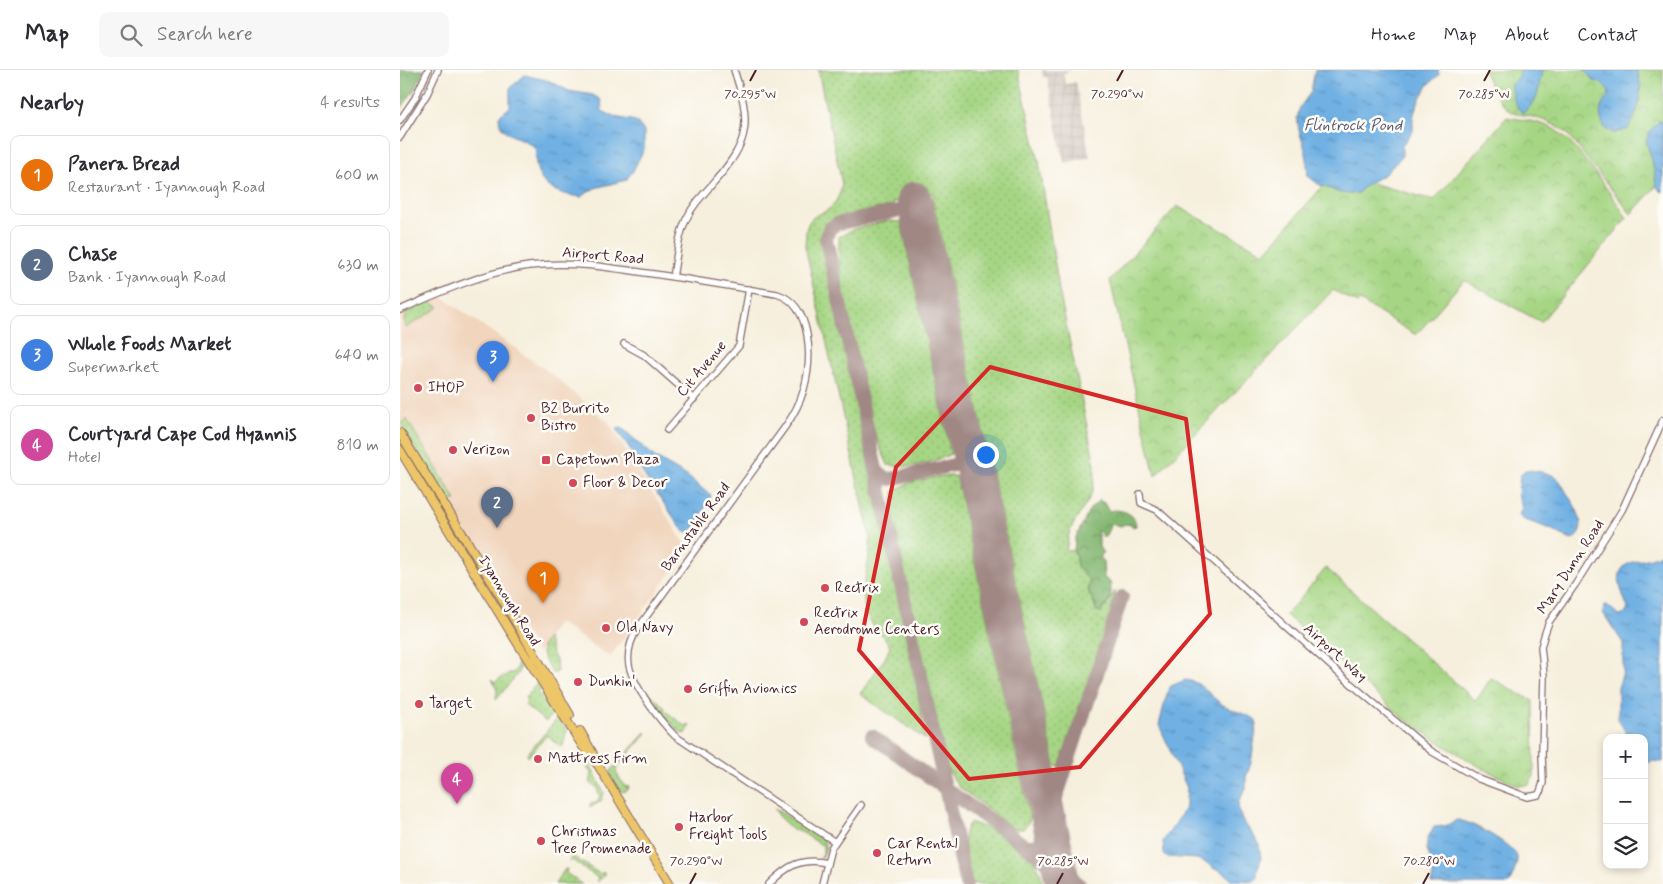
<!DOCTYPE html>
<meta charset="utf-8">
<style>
:root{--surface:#fff;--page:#f7f7f7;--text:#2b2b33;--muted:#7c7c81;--line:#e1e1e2;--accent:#0b8043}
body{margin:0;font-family:Mynerve,sans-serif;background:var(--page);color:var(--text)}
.controls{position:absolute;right:15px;bottom:15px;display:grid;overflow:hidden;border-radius:10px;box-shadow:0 2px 8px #0003}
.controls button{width:45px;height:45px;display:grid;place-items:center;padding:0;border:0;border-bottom:1px solid var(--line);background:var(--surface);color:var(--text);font:25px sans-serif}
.you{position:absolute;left:585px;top:384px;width:18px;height:18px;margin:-12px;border:4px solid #fff;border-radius:50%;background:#1a73e8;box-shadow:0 0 0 8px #1a73e833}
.badge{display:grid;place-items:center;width:32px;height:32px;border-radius:50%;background:var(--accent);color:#fff;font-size:16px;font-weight:700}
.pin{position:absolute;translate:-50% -41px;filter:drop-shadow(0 1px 2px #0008)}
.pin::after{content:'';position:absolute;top:26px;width:18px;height:15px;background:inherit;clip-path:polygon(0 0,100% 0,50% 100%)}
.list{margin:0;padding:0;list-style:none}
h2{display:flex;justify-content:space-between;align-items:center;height:65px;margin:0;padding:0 20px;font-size:21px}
h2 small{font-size:16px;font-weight:400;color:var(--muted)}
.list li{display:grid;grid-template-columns:32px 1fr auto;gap:15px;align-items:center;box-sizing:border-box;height:80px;margin:0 10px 10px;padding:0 10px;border:1px solid var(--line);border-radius:10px}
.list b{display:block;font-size:19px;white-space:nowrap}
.list p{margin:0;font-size:16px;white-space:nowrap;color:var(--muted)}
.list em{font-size:16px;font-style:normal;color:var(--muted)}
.icon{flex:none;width:28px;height:28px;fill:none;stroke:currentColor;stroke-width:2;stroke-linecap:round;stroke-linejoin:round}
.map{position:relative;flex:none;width:1263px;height:814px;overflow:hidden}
header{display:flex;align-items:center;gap:30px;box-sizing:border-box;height:70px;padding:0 25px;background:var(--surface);border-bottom:1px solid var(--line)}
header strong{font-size:24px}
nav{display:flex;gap:28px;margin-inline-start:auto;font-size:18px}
.search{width:350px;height:45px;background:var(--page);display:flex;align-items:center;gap:12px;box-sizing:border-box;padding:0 18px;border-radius:10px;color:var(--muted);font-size:19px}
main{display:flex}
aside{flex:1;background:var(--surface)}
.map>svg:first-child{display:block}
.built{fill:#f1d5bd}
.industrial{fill:url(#industrial-grid)}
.grass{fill:url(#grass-dots);stroke:#787a58}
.forest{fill:url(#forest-crowns);stroke:#676b4e}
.park{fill:url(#park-crowns);stroke:#787a58}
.garden{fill:#a6d684;stroke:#787a58}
.water{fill:url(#water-ripples);stroke:#5c6887}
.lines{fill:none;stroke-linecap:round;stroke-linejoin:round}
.taxiway{stroke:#a08784;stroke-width:14}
.runway{stroke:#a08784;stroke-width:35}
.minor-casing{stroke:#866869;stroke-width:8}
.major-casing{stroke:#866869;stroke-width:10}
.minor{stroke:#fff;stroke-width:5.5}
.major{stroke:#ecc669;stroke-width:8}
.marked{fill:none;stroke:#d62828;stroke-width:4;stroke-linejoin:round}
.ticks{fill:none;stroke:#4a1f2b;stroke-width:2}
.poi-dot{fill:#d1495b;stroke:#fdfcf7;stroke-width:2}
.labels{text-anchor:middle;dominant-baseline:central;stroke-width:5;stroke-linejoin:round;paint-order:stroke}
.street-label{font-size:15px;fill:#4a1f2b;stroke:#fdfcf7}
.poi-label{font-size:15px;fill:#4a1f2b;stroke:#fdfcf7;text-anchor:start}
.water-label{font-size:16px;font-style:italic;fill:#595975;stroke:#fdfcf7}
.ticks-label{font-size:12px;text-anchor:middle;fill:#4a1f2b;stroke:#fdfcf7;stroke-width:5;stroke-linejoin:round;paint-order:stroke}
</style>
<header>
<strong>Map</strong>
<div class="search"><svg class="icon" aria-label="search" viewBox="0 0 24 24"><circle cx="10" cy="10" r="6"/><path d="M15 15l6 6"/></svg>Search here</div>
<nav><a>Home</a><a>Map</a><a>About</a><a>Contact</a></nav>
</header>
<main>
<aside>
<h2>Nearby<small>4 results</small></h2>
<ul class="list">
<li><span class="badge" style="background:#e8710a">1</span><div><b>Panera Bread</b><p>Restaurant · Iyannough Road</p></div><em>600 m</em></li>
<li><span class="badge" style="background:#5c6f8a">2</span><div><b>Chase</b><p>Bank · Iyannough Road</p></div><em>630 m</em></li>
<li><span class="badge" style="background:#3f7fe0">3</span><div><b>Whole Foods Market</b><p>Supermarket</p></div><em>640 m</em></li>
<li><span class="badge" style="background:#d1479c">4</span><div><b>Courtyard Cape Cod Hyannis</b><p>Hotel</p></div><em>810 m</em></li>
</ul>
</aside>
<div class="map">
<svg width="1263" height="814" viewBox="0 0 1263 814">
<defs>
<pattern id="industrial-grid" width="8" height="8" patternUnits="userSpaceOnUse" patternTransform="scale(1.25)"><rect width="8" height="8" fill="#cec1ba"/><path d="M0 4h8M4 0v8" fill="none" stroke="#b2a5a0"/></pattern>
<pattern id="grass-dots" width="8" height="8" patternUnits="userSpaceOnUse" patternTransform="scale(1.25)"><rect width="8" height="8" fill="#a6d684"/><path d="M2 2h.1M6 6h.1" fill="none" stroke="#90b772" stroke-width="1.8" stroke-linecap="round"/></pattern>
<pattern id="forest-crowns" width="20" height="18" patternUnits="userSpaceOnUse" patternTransform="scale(1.25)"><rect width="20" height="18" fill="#84b772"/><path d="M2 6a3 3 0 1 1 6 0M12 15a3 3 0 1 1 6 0" fill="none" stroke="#6e945e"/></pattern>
<pattern id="park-crowns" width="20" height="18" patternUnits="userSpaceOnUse" patternTransform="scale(1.25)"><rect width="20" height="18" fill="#a6d684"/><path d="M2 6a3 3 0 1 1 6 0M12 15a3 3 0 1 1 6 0" fill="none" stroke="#90b772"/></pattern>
<pattern id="water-ripples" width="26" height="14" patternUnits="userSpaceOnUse" patternTransform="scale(1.25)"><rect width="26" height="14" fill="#6fb0e3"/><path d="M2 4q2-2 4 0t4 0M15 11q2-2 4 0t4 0" fill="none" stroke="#5d8fb8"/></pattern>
</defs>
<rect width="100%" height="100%" fill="#fdfcf7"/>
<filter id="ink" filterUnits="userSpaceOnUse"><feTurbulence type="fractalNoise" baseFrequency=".02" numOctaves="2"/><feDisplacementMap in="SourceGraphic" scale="10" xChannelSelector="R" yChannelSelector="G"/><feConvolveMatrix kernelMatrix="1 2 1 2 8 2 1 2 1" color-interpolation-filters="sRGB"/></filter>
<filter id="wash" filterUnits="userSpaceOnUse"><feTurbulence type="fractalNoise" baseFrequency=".0096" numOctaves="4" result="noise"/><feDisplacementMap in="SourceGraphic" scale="20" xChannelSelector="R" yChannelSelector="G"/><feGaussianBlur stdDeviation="1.12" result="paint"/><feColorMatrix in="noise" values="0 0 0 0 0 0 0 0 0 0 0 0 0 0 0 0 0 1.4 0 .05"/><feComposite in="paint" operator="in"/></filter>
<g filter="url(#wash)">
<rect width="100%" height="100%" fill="#f6efdd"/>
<path class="built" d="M42,227L149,302L208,352L288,479L210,587L158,552L138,583L0,356V245Z"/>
<path class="industrial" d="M642,0H672L663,3L666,14L676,12L690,87L664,93L647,7H643Z"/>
<g class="grass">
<path d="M418,0H618L639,92L659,220L695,395C695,430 687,429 672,457C668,463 668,472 666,480L674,481L676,487V492L689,510L688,521L695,535V538H705L715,521L712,538L659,697L655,695L646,652L532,126L535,125L534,123L526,125V127L493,132L494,135L434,148L425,154L420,165L517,618L525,669L460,624L485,588L490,577C485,564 471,558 467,545C457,515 472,495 470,467L405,176C406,168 405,158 409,152C414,144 423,144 429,139C436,134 441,122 442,114Z"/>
<path d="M487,151L501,152L551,384C531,393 510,399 488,395C470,360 465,319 456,281C448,244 437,205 439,167L454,159Z"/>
<path d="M28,231L39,237L6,258L4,250L6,243Z"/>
<path d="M6,348L56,430H51V434L49,433L3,359L2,353Z"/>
<path d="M542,406H555L557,410L630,749L628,754L623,759H614L558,716L548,699L501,487L493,441L494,421L511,412Z"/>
<path d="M109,568L115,578L121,595L118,603L96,630L97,620L92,609L95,612L109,603H113C123,592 114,583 107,573L109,572Z"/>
<path d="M147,568L152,581L151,582L156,590L157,602L155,603H152C145,589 136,582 147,568Z"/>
<path d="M136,614H140L143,619L137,622L147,632L148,639H151L152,637L151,635L152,634L156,639L146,652L125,635L127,631L125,628Z"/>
<path d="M247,620L265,638L264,640L285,656L289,654L290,657L286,663L283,664C267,654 257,636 247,620Z"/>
<path d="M158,648L167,660L163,676L161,677L147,665L128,687L127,684Z"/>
<path d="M246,662L247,663L217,697L216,702L224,716L229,717L228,720L223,722L218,717L209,703Z"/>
<path d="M375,739L424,769L426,779L422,788H420L423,785V776L397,759L394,761L377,745L378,743L374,740Z"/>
<path d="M570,753C584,753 628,780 635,792C639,799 642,807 643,814H572C569,801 558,761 570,753Z"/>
<path d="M172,782H174L172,786L200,804L204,802V806L197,812L198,808L172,790L169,793Z"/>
<path d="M165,799H167L166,803L182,814H155Z"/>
</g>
<g class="forest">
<path d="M0,0H24L15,19L0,40Z"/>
<path d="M699,430L704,433L709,441C720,438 736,443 736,456L733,457L731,455L725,454L721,456L711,454L705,467H703L699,461H697L699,469V477L703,483L700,488L703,490L704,508L710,512C713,528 709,530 701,542L696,541L695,535L688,520L689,510L678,499L676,492V487L674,481L675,469L690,439Z"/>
</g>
<g class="park">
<path d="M1084,0H1263V109L1231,144L1167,63C1155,54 1143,49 1128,46C1123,45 1117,44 1112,42C1101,38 1087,11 1084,0Z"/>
<path d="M1107,47C1122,50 1138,51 1152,58C1175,70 1211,125 1227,148L1141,252L1064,210L1016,265L960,231L957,233L933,220L755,406L710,210L777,136L864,183L936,101L971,113L1034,130Z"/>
<path d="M926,498L1076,631L1091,608L1133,631L1134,706L1129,715L1118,716L1080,697L1040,673L1004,649L886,545Z"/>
</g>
<path class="garden" d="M187,688L204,723L201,731L191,737L189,736L191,733L195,734L201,725L198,723V718L190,713L192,703L184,695L185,689Z"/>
<g class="water">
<path d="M915,0H1038L1039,5C1027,13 1015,34 1013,49C1012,53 1014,57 1013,61L1002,75V86L985,104L966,115L958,123L950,124L940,123L918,114L908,106L906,82L899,61L897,48L900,37L911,22Z"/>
<path d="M1120,0H1144C1134,20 1145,25 1123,43C1117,40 1109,22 1111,14L1118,7Z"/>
<path d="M1184,0H1236C1245,18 1239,42 1228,59L1214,63L1205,59C1202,52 1199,46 1201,38C1205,26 1215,27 1203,14L1194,11Z"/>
<path d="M125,5L150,11L169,21L193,25L201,30L202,41L215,47L236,51L244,61V79L233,101L226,110L195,118L181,127C159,124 139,119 136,93C135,86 138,80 132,75C119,66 99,66 99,46L110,37V18Z"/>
<path d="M1259,51H1261L1263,57V122L1259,120L1256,113L1252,89L1246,72L1250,61Z"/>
<path d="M222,358L256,388L287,406L311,426L295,457L287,463L281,458L242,402L229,377L216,359Z"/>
<path d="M1125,400C1135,401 1148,402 1156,407C1160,410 1163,416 1165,420C1173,433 1192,458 1172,470L1167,468L1151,459L1122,449L1119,445L1122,438L1118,425L1120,406Z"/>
<path d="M1263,482V692L1252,691L1244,695V668H1229L1218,649V618L1223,602V573L1203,543L1204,535H1207L1220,546L1225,544L1228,538C1221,520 1209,496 1237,491C1247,489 1255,488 1263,482Z"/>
<path d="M785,610C803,611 810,628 825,636C834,641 845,644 855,649L857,653L851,693L846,707V718L839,731L838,739L843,751L859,773L861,789L857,801V807L853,811L833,810L818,799H814L809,794L797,789L766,787L764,784L763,771L776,753L786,736V729L787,718L759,655L768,620L771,616Z"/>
<path d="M1057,750C1069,750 1115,776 1117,787C1118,794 1112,808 1109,814H1031C1032,810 1033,806 1033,802C1031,780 1019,780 1034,757L1045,756Z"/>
</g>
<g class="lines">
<g class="taxiway">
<path d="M516,137L436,154L429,159L426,169L566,814"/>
<path d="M558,394C567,395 570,399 575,406"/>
<path d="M476,400L483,407L491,409L558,394L565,389L568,377"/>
<path d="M472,666L645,790L654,800L662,814"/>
<path d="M649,750L722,527"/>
<path d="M624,775C640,780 647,768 650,754"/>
<path d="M657,787L669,806L679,814"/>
</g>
<path class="runway" d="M514,129L663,814"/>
</g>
</g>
<g filter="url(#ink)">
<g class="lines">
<defs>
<g id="minor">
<path d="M0,50L15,28L28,0"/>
<path d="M0,67L27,24L38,0"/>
<path d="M273,207C277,186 278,163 289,144C295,132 306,122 315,111C351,70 351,51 334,0"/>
<path d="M0,240C41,222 84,202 129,196C169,191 207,197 246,203C290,209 333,217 377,224C413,235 412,290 404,319C400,333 393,346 385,357L238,558C231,569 227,582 229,595C233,616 260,651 275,666L435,772"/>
<path d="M224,274L244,285L294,329"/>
<path d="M267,360L339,276L349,219"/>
<path d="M740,424L741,433L757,440L943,607L1031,681L1079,709L1127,727L1138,725L1140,722L1143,713L1142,684L1144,606L1141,577L1145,563L1149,552L1175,515L1222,440L1263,350"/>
<path d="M369,814C387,796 401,787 427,793"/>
<path d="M422,814L431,778L461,735"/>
</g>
<g id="major">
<path d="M0,363L97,520L170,645"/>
<path d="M0,380L110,561L184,678L198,695L270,814"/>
<path d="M180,661L193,684"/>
</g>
</defs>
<use href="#minor" class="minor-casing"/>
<use href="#major" class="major-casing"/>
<use href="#minor" class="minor"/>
<use href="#major" class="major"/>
</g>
</g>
<path class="marked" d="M590,297L786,349L810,544L680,697L569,709L459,580L496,397Z"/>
<path class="ticks" d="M350,11L356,0M717,11L723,0M1084,11L1090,0M290,814L296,803M657,814L663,803M1023,814L1029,803"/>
<g class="poi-dot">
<circle cx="18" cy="318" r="5"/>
<circle cx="131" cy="348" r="5"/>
<circle cx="53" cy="380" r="5"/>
<rect x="141" y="385" width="10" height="10" rx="2.5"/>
<circle cx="173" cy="413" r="5"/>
<circle cx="425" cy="518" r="5"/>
<circle cx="404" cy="552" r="5"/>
<circle cx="206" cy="558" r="5"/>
<circle cx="178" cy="612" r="5"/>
<circle cx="288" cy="619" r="5"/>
<circle cx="19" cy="634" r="5"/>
<circle cx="138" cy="689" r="5"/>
<circle cx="279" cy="757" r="5"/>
<circle cx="141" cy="771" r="5"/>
<circle cx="477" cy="783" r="5"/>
</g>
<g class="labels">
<g class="street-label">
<text transform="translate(203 186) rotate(5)">Airport Road</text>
<text transform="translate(302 299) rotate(-50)">Cit Avenue</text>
<text transform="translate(296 457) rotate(-54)">Barnstable Road</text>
<text transform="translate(1171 497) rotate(-57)">Mary Dunn Road</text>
<text transform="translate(109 531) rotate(58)">Iyannough Road</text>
<text transform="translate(935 583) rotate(42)">Airport Way</text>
</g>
<g class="poi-label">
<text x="28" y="318">IHOP</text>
<text x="141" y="339">B2 Burrito<tspan x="141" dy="17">Bistro</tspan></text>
<text x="63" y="380">Verizon</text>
<text x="156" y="390">Capetown Plaza</text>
<text x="183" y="413">Floor &amp; Decor</text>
<text x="435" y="518">Rectrix</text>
<text x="414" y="543">Rectrix<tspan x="414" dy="17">Aerodrome Centers</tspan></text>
<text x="216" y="558">Old Navy</text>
<text x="188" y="612">Dunkin'</text>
<text x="298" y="619">Griffin Avionics</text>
<text x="29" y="634">Target</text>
<text x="148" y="689">Mattress Firm</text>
<text x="289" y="748">Harbor<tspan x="289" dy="17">Freight Tools</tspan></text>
<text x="151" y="762">Christmas<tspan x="151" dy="17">Tree Promenade</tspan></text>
<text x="487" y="774">Car Rental<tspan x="487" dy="17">Return</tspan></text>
</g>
<g class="water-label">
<text x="953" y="55">Flintrock Pond</text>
</g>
</g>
<g class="ticks-label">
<text x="350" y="28">70.295°W</text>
<text x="717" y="28">70.290°W</text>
<text x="1084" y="28">70.285°W</text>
<text x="296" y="795">70.290°W</text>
<text x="663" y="795">70.285°W</text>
<text x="1029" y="795">70.280°W</text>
</g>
</svg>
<div class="controls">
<button>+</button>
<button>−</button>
<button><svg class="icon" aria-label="layers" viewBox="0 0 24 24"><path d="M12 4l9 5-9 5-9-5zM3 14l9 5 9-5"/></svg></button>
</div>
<div class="you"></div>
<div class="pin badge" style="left:143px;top:533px;background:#e8710a">1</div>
<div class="pin badge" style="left:97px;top:458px;background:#5c6f8a">2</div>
<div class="pin badge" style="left:93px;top:312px;background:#3f7fe0">3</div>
<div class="pin badge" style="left:57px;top:734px;background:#d1479c">4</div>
</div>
</main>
